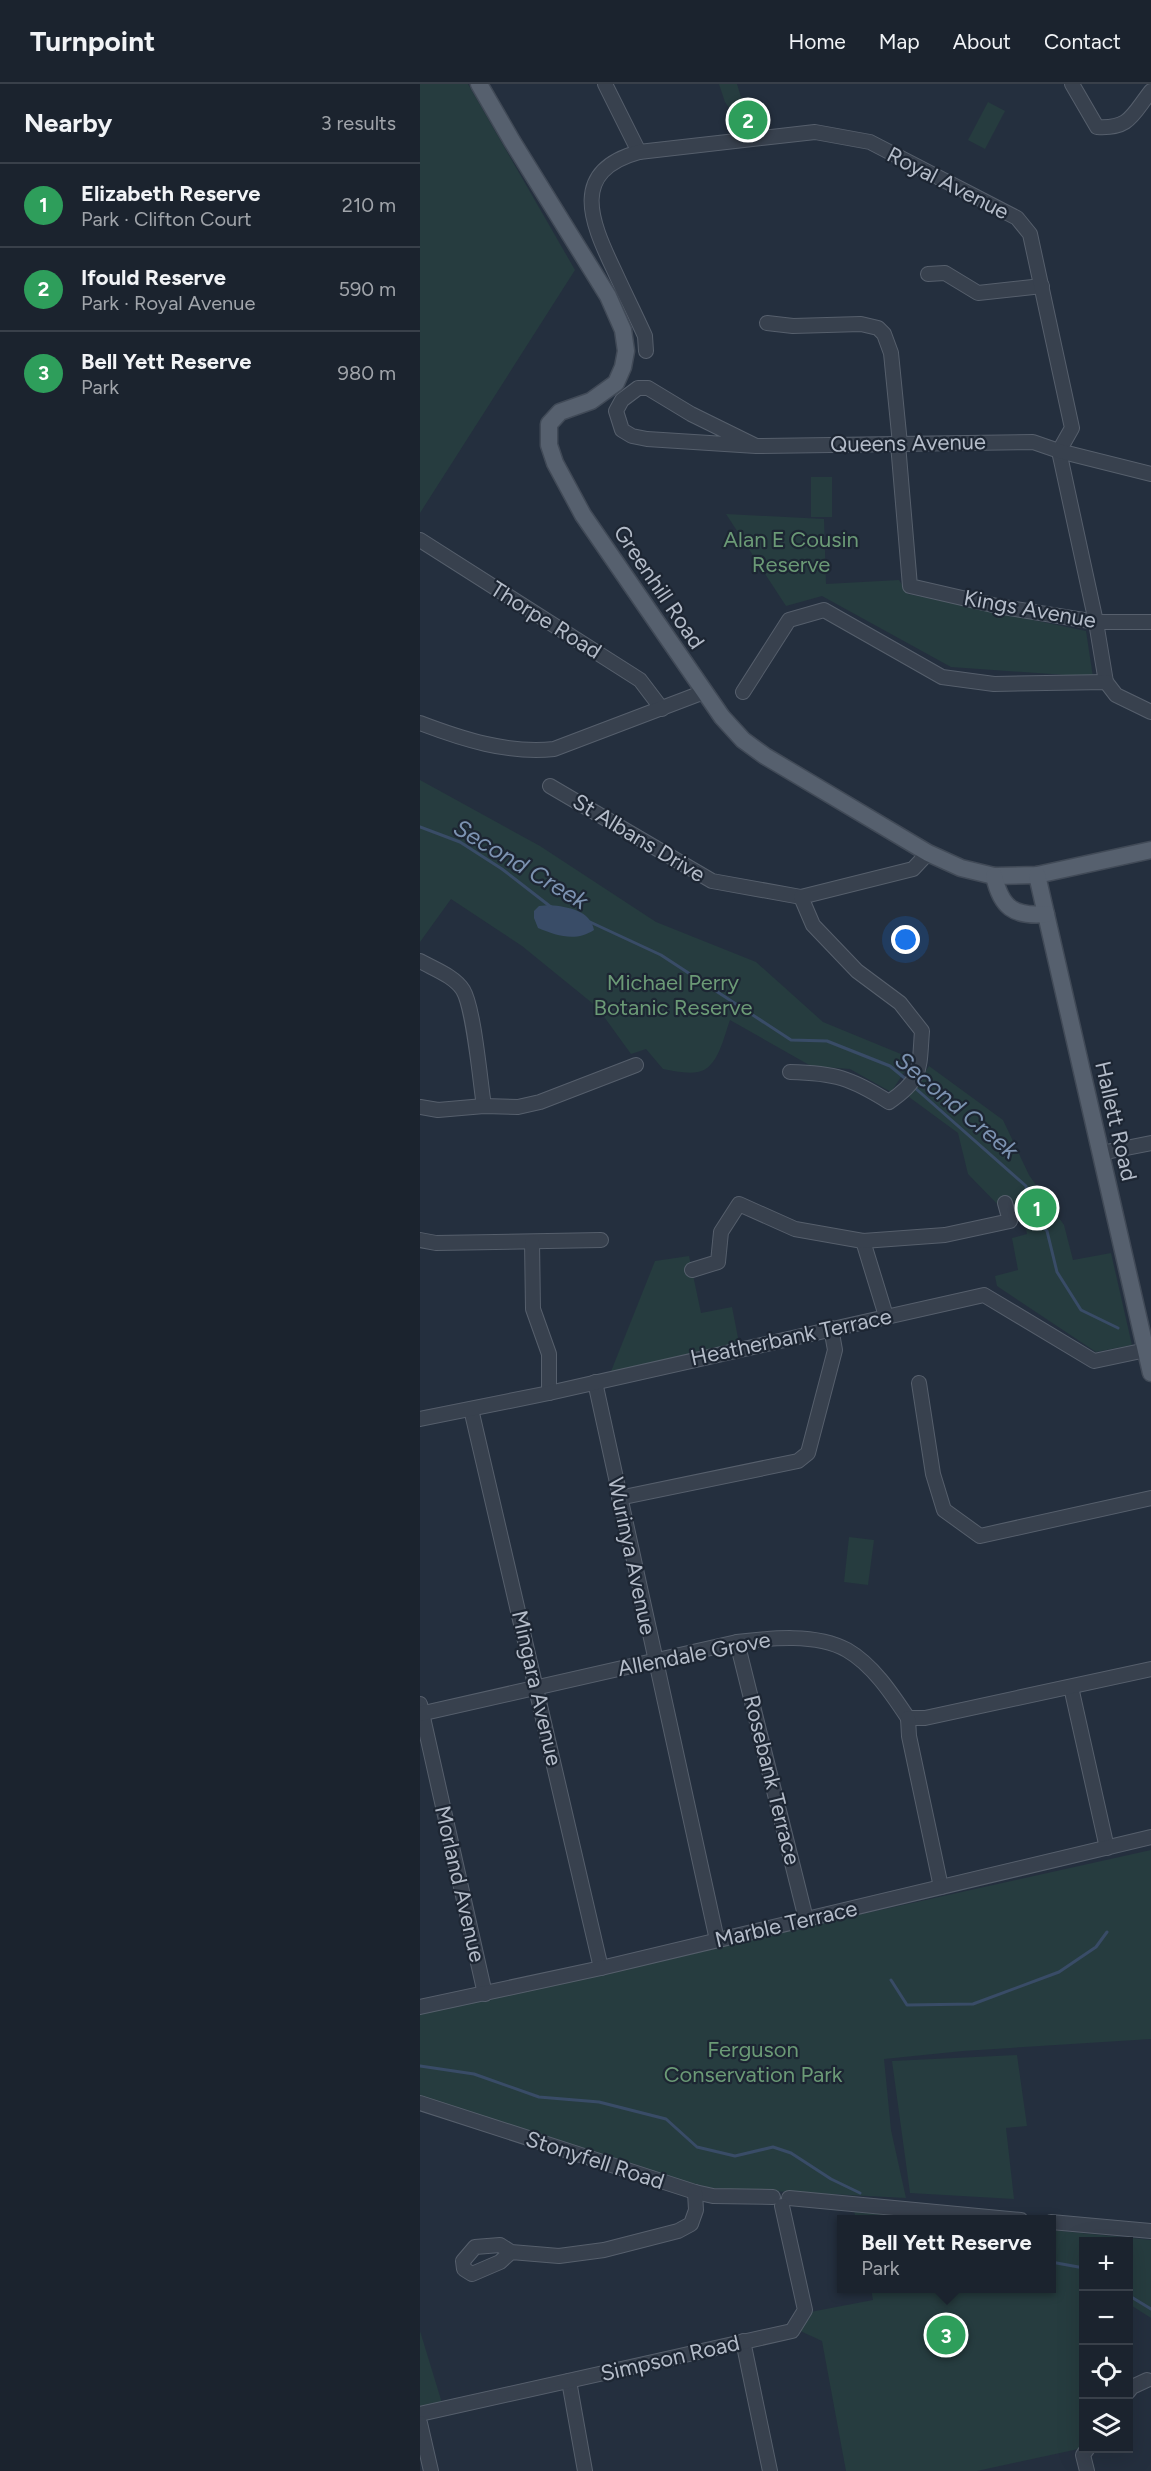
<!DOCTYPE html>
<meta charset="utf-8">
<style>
:root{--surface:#1b232e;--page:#242b36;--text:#f1f3f6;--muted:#a0a4aa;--line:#39404a;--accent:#8c9099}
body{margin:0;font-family:Figtree,sans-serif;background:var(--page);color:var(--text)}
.controls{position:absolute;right:18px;bottom:18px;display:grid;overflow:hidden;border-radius:0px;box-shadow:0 6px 24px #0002}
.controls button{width:54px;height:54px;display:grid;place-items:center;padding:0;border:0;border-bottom:2px solid var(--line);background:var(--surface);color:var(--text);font:30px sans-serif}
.you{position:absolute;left:486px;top:856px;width:21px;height:21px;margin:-15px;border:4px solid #fff;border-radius:50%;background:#1a73e8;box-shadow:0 0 0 9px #1a73e833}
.badge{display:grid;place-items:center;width:39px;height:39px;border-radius:50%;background:var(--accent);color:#fff;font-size:20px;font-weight:700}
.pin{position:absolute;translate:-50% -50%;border:3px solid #fff;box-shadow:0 2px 6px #0006}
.popup{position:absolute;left:417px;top:2131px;width:219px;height:78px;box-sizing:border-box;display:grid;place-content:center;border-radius:0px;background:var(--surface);filter:drop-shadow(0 2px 4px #0005);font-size:20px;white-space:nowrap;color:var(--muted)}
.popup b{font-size:22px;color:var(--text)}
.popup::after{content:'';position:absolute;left:50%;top:100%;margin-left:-12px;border:12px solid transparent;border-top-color:var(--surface)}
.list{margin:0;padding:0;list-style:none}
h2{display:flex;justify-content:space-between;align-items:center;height:78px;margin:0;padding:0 24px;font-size:26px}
h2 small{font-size:20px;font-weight:400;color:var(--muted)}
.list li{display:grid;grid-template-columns:39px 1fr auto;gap:18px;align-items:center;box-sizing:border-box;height:84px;padding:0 24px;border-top:2px solid var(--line)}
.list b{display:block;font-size:22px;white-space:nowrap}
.list p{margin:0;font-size:20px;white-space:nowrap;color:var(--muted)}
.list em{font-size:20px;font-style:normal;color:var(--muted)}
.icon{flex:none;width:33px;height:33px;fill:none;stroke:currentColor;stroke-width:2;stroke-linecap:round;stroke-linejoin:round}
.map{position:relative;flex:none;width:731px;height:2387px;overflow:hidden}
header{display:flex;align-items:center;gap:36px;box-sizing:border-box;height:84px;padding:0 30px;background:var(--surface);border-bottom:2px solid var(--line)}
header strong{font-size:28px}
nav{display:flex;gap:33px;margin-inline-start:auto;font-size:21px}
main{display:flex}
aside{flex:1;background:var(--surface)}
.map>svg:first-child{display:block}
.green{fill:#263c3f}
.water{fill:#394c67}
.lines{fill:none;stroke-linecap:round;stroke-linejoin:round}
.stream{stroke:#394c67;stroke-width:3}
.minor-casing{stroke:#565f6c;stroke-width:16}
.major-casing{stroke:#414a57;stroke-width:19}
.minor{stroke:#38414e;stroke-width:14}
.major{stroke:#56606e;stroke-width:16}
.labels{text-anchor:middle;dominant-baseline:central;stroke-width:4.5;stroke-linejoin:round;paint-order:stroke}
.street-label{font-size:22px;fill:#b4bcc9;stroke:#1d2633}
.park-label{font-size:22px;fill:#6b9a76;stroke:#1d2633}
.water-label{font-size:24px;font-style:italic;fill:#7c92b1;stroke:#1d2633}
</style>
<header>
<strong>Turnpoint</strong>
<nav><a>Home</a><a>Map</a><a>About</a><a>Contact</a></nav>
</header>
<main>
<aside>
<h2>Nearby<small>3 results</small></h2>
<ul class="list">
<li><span class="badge" style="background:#2e9e5b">1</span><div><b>Elizabeth Reserve</b><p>Park · Clifton Court</p></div><em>210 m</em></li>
<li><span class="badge" style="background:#2e9e5b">2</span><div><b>Ifould Reserve</b><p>Park · Royal Avenue</p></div><em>590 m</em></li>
<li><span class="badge" style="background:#2e9e5b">3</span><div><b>Bell Yett Reserve</b><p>Park</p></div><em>980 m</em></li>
</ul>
</aside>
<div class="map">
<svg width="731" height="2387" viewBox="0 0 731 2387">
<rect width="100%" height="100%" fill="#242f3e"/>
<g class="green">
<path d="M0,0H48L155,186L0,429Z"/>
<path d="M299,0H317L321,13L353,54L330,56L305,18Z"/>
<path d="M568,18L585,27L565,65L548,56Z"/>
<rect x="391" y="393" width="21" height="40"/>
<path d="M306,430L404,435L406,500L479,496L488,510L666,547L673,593L531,583L402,512L366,522Z"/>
<path d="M0,696L120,762L236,838L336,878L403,938L493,975L471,1008L430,985L391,982L310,936C304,952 298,985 278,988C267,990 254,987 243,985L226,965L211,970L177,923L102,862L31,815L0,858Z"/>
<path d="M509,982L583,1036L609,1091L644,1141L653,1176L691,1169L712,1261L676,1268L577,1202L575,1192L598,1186L592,1154L607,1150L601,1123L582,1125L548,1090L538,1049L489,1013Z"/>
<path d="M269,1172L281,1229L312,1223L320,1264L188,1295L235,1177Z"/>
<path d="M429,1453L454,1456L448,1501L424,1498Z"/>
<path d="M731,1766V1955L543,1967L464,1975L471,2046L486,2114L291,2104L237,2090L220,2082L0,2013V1928Z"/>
<path d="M597,1971L607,2042L586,2044L594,2115L490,2109L472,1977Z"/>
<path d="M434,2127L522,2135H436Z"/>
<path d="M631,2146L731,2156V2234L709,2220L708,2158H664L663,2364L557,2387H426L402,2257L376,2245L385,2229L453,2216L451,2205L631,2204Z"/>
<path d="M0,2247L22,2319L0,2324Z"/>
</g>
<path class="water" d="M130,821C148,823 170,826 174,846C156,858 137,852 118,844L114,834V827L119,822Z"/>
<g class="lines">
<g class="stream">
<path d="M0,743L40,758L82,785L131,823"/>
<path d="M170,838L241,871L371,956L407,957L470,982L487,996"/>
<path d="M494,1003L606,1102L610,1129L627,1147L637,1188L661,1226L698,1244"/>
<path d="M471,1896L487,1921L553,1920L639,1888L676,1863L687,1848"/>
<path d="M0,1982L54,1990L119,2013L179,2018L246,2035L277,2063L315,2072L353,2063L371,2069L411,2095L440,2109"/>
<path d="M631,2178L664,2184"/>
<path d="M708,2211L731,2225"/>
</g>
<defs>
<g id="minor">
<path d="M185,0L219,68"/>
<path d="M652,0L677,43C710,45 712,31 731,7"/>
<path d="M508,190L525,189L558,209L622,202"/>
<path d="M347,239L373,242L441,240L458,244L464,250L471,269L480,360"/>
<path d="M226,267L225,252C215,230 204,208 194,186C170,136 150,87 219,68L395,48L450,58L597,134L610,150L652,344L639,367L676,538L686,598"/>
<path d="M478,360L490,502L577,522L676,538H731"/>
<path d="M336,362L271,330L228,304H218L202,316L196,327L202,346L212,352L227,355L336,362L613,358L639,367L731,390"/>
<path d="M0,456L220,596L242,625"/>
<path d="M323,608L369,536L404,526L522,593L574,600L686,598L696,611L731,628"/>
<path d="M0,639C42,655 88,670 134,665L284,608"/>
<path d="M130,702L292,797L381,813"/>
<path d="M0,877C14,885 34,892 43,906C54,924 60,997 64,1022"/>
<path d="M370,988C415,989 431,994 469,1018C503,995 499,985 502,947L480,919L437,887L393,841L381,813L493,785L508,769"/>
<path d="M0,1023L18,1026L64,1022L98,1023L120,1018L216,981"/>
<path d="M681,1069L731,1059"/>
<path d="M0,1156L16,1159L181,1156"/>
<path d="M443,1157L466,1232"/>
<path d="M112,1158L113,1225L129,1270V1309"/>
<path d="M272,1186L298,1178L301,1148L319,1120L375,1145L443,1157L525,1151L590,1137L585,1119"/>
<path d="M175,1298L297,1856"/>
<path d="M499,1299L513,1390L524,1426L560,1452L731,1414"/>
<path d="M51,1325L181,1884"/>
<path d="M0,1335L129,1309L564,1211L674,1277L726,1266"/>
<path d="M199,1414L378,1377L388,1369L415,1266L411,1244"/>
<path d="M317,1558L386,1835"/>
<path d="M651,1603L687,1764"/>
<path d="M0,1620L65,1910"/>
<path d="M0,1630L317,1558C351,1554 396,1549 427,1566C453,1581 472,1610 488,1634H505L731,1585"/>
<path d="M488,1634L489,1652L521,1803"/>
<path d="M0,1923L181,1884L731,1753"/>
<path d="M0,2019L275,2108L293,2112L353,2113"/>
<path d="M369,2114L601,2136"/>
<path d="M631,2138L731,2147"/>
<path d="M91,2168L80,2178L52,2190L44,2185L43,2177L55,2163L80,2161L91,2168L139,2172L184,2166L258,2147L271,2140L276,2126L275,2108"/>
<path d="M323,2257L350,2387"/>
<path d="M149,2297L165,2387"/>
<path d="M708,2308L712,2303L727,2296"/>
<path d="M0,2330L372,2247L385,2226L362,2122"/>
<path d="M0,2339L11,2387"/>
<path d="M667,2387L663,2371L668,2364"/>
</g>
<g id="major">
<path d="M59,0L92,57L188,212L203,246L206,267L203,283L196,299L171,317L140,328L129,340V361L135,379L163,431L302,633L323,656L345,672L508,769L541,784L574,792L617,791L731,766"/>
<path d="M617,791L731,1289"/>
<path d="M574,792C581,823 593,833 626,830"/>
</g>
</defs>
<use href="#minor" class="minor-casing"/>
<use href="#major" class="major-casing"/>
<use href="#minor" class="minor"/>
<use href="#major" class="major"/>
</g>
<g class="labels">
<g class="street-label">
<text transform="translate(528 99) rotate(27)">Royal Avenue</text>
<text transform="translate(488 359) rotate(-1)">Queens Avenue</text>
<text transform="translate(239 503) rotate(56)">Greenhill Road</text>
<text transform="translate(610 525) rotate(10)">Kings Avenue</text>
<text transform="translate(126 536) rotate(32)">Thorpe Road</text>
<text transform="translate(219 754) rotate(31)">St Albans Drive</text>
<text transform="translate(696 1037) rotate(77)">Hallett Road</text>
<text transform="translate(371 1253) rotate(-12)">Heatherbank Terrace</text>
<text transform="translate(212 1472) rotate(78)">Wurinya Avenue</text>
<text transform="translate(274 1570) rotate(-11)">Allendale Grove</text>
<text transform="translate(117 1604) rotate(77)">Mingara Avenue</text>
<text transform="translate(352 1696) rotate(76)">Rosebank Terrace</text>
<text transform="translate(40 1800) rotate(77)">Morland Avenue</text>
<text transform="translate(366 1840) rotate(-13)">Marble Terrace</text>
<text transform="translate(175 2076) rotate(18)">Stonyfell Road</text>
<text transform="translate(250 2274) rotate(-13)">Simpson Road</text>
</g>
<g class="park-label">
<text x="371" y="455">Alan E Cousin<tspan x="371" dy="25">Reserve</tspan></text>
<text x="253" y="898">Michael Perry<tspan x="253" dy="25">Botanic Reserve</tspan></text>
<text x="333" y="1965">Ferguson<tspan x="333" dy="25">Conservation Park</tspan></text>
</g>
<g class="water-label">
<text transform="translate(101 780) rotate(31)">Second Creek</text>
<text transform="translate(537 1021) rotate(40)">Second Creek</text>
</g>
</g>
</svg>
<div class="controls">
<button>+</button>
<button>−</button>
<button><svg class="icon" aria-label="locate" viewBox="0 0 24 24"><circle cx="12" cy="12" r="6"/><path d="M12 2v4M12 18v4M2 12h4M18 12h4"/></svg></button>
<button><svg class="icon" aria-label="layers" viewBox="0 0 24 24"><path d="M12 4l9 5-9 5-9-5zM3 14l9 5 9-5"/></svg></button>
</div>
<div class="you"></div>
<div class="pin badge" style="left:617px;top:1124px;background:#2e9e5b">1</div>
<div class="pin badge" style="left:328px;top:36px;background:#2e9e5b">2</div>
<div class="pin badge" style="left:526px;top:2251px;background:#2e9e5b">3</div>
<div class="popup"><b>Bell Yett Reserve</b>Park</div>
</div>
</main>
